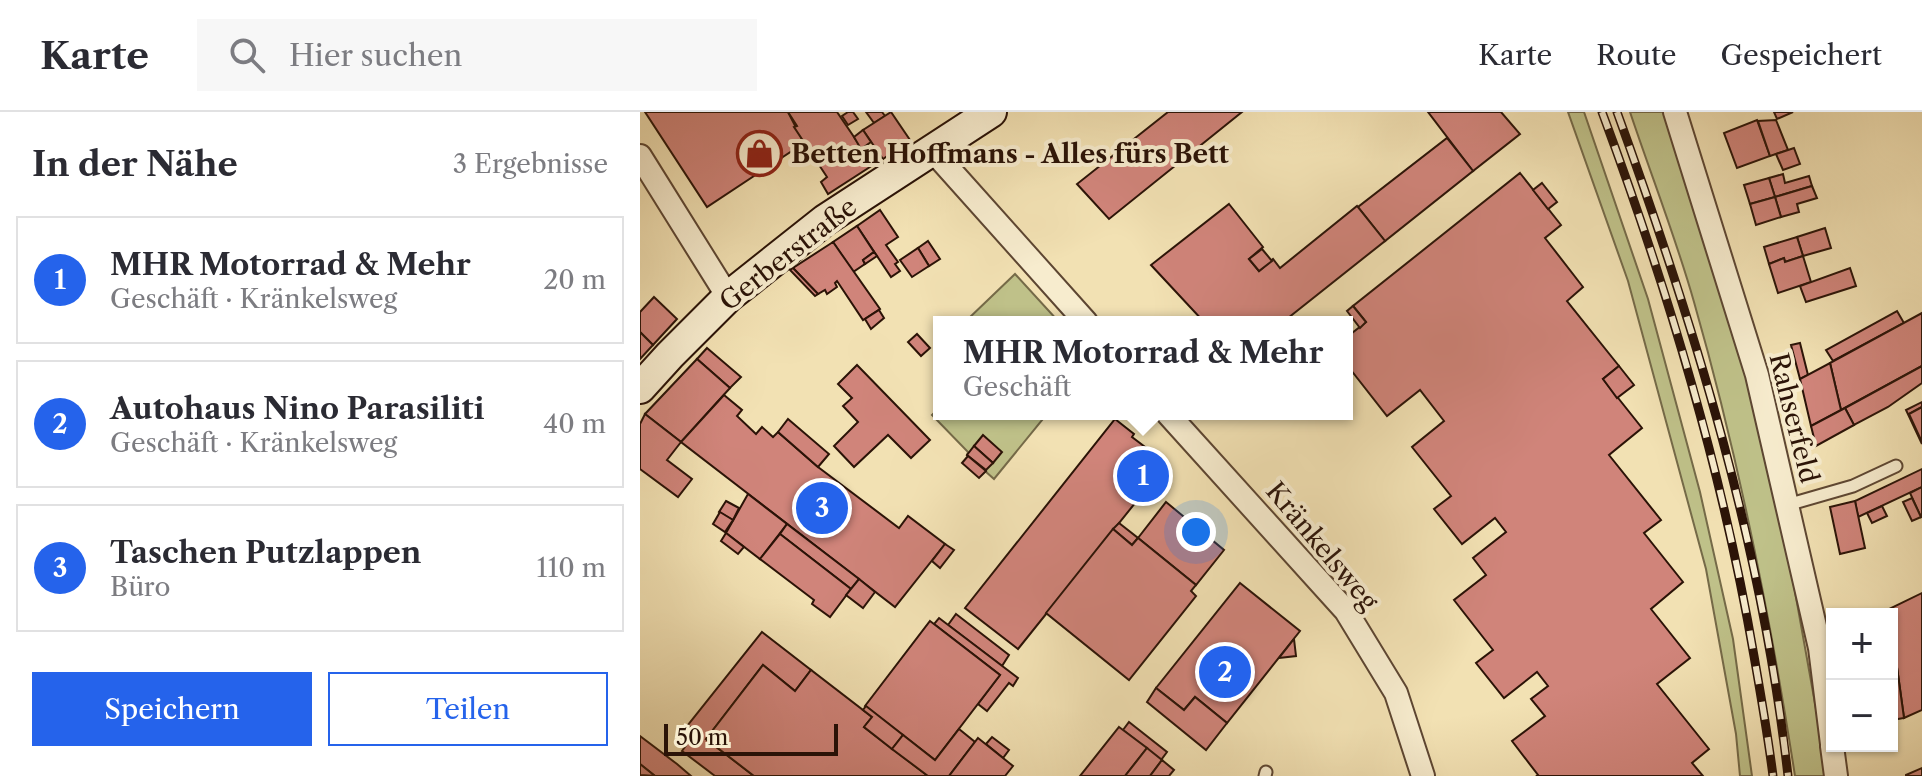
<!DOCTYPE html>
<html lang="de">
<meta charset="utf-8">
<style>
:root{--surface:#fff;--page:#f7f7f7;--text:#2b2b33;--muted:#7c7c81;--line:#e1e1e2;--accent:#2563eb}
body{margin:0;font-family:"Libre Caslon Text",serif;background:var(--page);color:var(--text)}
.controls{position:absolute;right:24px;bottom:24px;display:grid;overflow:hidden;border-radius:0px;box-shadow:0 2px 6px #0004}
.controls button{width:72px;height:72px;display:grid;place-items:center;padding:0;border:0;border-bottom:2px solid var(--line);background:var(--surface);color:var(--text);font:40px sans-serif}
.scale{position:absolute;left:24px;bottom:20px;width:174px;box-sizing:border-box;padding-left:8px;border:4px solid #2b1307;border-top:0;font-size:22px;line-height:28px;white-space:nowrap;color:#2b1307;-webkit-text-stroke:6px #f7ecce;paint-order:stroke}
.you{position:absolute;left:556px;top:420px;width:28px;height:28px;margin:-20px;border:6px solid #fff;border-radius:50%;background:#1a73e8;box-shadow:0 0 0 12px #1a73e833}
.badge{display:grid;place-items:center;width:52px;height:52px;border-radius:50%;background:var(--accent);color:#fff;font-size:26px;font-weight:700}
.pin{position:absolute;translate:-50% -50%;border:4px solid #fff;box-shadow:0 2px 8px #0006}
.popup{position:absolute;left:293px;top:204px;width:420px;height:104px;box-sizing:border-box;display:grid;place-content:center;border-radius:0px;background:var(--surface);filter:drop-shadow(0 2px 6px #0005);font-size:26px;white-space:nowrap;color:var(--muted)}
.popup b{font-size:30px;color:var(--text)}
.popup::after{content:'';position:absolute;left:50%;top:100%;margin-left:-16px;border:16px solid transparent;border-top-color:var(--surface)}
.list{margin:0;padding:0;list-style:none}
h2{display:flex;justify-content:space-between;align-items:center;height:104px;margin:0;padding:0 32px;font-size:34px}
h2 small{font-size:26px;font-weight:400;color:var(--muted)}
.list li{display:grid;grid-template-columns:52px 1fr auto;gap:24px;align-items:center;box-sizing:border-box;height:128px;margin:0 16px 16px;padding:0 16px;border:2px solid var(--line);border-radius:0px}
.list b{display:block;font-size:30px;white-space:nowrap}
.list p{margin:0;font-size:26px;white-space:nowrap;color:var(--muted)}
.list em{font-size:26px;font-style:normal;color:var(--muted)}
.actions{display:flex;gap:16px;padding:24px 32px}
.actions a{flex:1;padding:18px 0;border:2px solid var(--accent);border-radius:0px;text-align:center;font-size:28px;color:var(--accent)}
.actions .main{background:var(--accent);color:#fff}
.icon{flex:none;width:44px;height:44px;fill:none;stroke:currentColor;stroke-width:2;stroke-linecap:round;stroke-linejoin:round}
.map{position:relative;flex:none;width:1282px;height:664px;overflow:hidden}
header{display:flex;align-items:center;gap:48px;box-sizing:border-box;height:112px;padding:0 40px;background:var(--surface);border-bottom:2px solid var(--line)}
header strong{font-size:38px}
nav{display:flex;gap:44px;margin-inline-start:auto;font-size:28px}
.search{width:560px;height:72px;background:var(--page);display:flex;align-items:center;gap:20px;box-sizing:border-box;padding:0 28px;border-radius:0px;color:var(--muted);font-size:30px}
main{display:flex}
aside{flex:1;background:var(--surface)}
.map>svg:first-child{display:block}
.green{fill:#bfc189;stroke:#756a48;stroke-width:2}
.building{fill:#d0847a;stroke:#2b1307;stroke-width:2}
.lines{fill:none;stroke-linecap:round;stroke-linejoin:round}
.lane-casing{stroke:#5d4632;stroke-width:15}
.street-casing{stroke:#5d4632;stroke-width:26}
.secondary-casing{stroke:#2b1307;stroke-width:34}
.lane{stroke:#f7ecce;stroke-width:11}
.street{stroke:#f7ecce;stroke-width:22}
.secondary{stroke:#f7ecce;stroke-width:30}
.rail-casing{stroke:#2b1307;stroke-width:9}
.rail{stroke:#f7ecce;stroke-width:6;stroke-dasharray:18;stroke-linecap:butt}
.labels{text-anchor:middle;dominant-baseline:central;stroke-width:8;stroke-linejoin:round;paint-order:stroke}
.poi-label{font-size:26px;font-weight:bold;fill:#2b1307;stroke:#f7ecce;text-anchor:start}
.street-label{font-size:26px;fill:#2b1307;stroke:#f7ecce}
</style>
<header>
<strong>Karte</strong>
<div class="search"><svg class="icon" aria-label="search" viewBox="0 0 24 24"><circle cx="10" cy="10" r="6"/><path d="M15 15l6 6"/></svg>Hier suchen</div>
<nav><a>Karte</a><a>Route</a><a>Gespeichert</a></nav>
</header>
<main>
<aside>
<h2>In der Nähe<small>3 Ergebnisse</small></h2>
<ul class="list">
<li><span class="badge">1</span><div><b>MHR Motorrad &amp; Mehr</b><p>Geschäft · Kränkelsweg</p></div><em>20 m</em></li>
<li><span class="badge">2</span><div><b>Autohaus Nino Parasiliti</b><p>Geschäft · Kränkelsweg</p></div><em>40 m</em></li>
<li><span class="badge">3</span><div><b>Taschen Putzlappen</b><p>Büro</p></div><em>110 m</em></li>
</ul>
<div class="actions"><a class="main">Speichern</a><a>Teilen</a></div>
</aside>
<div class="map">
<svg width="1282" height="664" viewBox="0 0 1282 664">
<rect width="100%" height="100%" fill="#f2e1b3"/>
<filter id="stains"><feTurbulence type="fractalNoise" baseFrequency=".0025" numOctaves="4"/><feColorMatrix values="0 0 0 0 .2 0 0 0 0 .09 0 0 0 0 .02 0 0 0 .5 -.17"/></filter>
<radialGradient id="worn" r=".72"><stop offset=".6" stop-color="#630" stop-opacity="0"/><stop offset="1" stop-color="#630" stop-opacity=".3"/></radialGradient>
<g class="green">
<path d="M928,0H944L1008,187L1060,380L1093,527L1112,664H1100L1096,622L1066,457L988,169Z"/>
<path d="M990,0H1026L1106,263L1147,435L1188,664H1155C1130,502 1099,347 1054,190C1036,126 1011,63 990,0Z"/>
<path d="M375,162L419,210H328L327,208Z"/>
<path d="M299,296V302H407L354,367L327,343L328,340L292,303Z"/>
</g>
<g class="building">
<path d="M5,0H148L164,31L67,95Z"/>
<path d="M148,0H197L233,53L188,82L181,70L187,65L154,15L157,14Z"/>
<path d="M208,0H213L218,7L208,13L202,4Z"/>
<path d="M226,0H242L245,4L234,11Z"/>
<path d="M251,0L270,28L243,47L223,18Z"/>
<path d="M528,0H602L469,107L437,72Z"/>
<path d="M788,0H861L880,22L833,59Z"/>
<path d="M1134,0H1153L1137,7Z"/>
<path d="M1117,8L1130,44L1097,56L1084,21Z"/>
<path d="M1136,8L1148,38L1130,44L1118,9Z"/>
<path d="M223,18L231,30L221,37L214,25Z"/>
<path d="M807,26L833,59L745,129L718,95Z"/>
<path d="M1154,36L1160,52L1143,58L1136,42Z"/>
<path d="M880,61L921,113L905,126L943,175L927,189L979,254L963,267L1002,316L969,343L1021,408L1004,421L1043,470L1011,497L1050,546L1017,572L1069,637L1052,651L1063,664H896L898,663L872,629L905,604L891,587L908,574L897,560L864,586L836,551L853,538L814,488L846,463L833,446L866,420L855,406L822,432L794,397L811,384L772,335L804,309L780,278L747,304L707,253V225L726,210L713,194Z"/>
<path d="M1143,62L1145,71L1169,64L1172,74L1135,85L1129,66Z"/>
<path d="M1129,66L1135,85L1110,92L1104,73Z"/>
<path d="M902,71L917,90L908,97L893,78Z"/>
<path d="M1172,74L1177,86L1157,92L1159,100L1141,105L1135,85Z"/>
<path d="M1135,85L1141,105L1116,113L1110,92Z"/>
<path d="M589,92L623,135L609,147L619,159L633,147L640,156L717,94L745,129L643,210H564L511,153Z"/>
<path d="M240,98L258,125L246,133L258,150L255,152L260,159L251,165L217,114Z"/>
<path d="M217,114L234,140L223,148L225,152L213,160L193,130Z"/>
<path d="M1185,116L1191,136L1163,144L1157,125Z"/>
<path d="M1157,125L1163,144L1145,150L1144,146L1129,152L1124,135Z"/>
<path d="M288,129L300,147L289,154L278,136Z"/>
<path d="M193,130L240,197L223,208L197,169L195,171L197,175L187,182L185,178L178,182L153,156Z"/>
<path d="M278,136L289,154L272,165L260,148Z"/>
<path d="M622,137L632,149L619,159L609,147Z"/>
<path d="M234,140L237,144L225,152L223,148Z"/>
<path d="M1163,144L1171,170L1138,181L1129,152L1144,146L1145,150Z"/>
<path d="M153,156L178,182L175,184L150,158Z"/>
<path d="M1210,156L1216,174L1166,190L1160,174Z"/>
<path d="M14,185L37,207L13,233L0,220V200Z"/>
<path d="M713,194L726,210L720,216L707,199Z"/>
<path d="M239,198L244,206L231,217L225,207Z"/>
<path d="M1257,199L1264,211L1193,249L1186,238Z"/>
<path d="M1282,201V254L1201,298L1190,251Z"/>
<path d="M0,220L13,233L0,247Z"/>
<path d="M277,222L290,236L281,244L268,230Z"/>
<path d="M1160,231L1168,263L1160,267L1151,233Z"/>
<path d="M67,236L101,265L90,276L57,247Z"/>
<path d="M57,247L90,276L41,330L5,302Z"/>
<path d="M1190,251L1201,298L1171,314L1160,267Z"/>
<path d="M217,253L290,328L271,346L248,323L214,355L194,334L218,310L203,294L212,286L198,272Z"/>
<path d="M979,254L994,273L977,286L963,267Z"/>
<path d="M1282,254V271L1248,295L1214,313L1205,296Z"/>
<path d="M84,283L102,298L97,304L116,322L122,315L133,325L138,320L178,355L259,416L268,404L305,432L255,495L41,330Z"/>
<path d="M1282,290V295L1269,302L1282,332L1266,298Z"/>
<path d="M1282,295V330L1269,302Z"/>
<path d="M1205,296L1214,313L1176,334L1171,314Z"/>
<path d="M5,302L41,330L27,348L52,367L38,385L0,357V312Z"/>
<path d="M148,307L189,342L178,355L138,320Z"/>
<path d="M475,307L494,322L492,325L509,338L507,341L524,355L378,537L325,496Z"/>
<path d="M343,323L362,340L353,351L334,334Z"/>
<path d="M334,334L353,351L346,358L327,343Z"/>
<path d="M328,344L346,359L339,366L322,351Z"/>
<path d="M1282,357V375L1218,405L1215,389Z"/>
<path d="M1282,375V404L1281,405L1270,381Z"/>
<path d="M108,382L147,412L120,447L86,421Z"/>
<path d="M1272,386L1281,405L1272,409L1263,390Z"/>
<path d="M86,389L99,396L93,408L79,400Z"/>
<path d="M1215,389L1225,436L1200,442L1190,395Z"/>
<path d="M526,390L584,438L556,473L498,426Z"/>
<path d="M1242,394L1247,404L1232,411L1227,401Z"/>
<path d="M80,400L93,408L85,420L73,412Z"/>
<path d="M479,411L498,426L492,433L473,417Z"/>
<path d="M147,412L219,467L211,477L140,422Z"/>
<path d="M473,417L492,433L498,426L556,473L551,479L556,484L489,568L406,501Z"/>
<path d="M86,421L104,435L98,442L81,429Z"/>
<path d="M140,422L211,477L190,505L172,492L174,488L120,447Z"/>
<path d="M305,432L314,438L300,456L292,449Z"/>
<path d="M219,467L235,480L223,496L206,483Z"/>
<path d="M600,471L660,519L587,611L555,585L544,598L516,576Z"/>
<path d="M1282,481V598L1264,606L1252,519V502H1250L1249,497Z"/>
<path d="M316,502L369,543L362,554L308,513Z"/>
<path d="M299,506L378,566L373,574L369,571L347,599L338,592L360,563L294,512Z"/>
<path d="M290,509L360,563L295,648L225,594Z"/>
<path d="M1252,519L1264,606L1252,608Z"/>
<path d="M122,520L171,558L155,579L123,553L66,627L114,664H75L42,639L56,620L48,613Z"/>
<path d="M654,527L656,544L639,546Z"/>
<path d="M123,553L155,579L171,558L232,605L224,615L288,664H114L66,627Z"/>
<path d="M516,576L544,598L555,585L587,611L566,638L507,590Z"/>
<path d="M226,594L263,623L252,637L224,615L232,605L223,598Z"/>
<path d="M489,610L527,640L521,648L483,618Z"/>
<path d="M479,615L507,636L485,664H440Z"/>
<path d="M319,617L335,630L309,664H288L252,637L263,623L295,648Z"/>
<path d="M0,624L37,652L51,664H15L0,652Z"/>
<path d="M352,625L369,638L363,646L346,632Z"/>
<path d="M338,626L373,654L365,664H309Z"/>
<path d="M507,636L522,648L510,664H485Z"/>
<path d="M522,648L534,658L529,664H510Z"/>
<path d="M0,652L15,664L0,663Z"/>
<path d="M1282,656V664H1266V663Z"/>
</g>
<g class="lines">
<defs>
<g id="lane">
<path d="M1147,393L1213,374L1256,354"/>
<path d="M625,664L626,660"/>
</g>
<g id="street">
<path d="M1035,0L1117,263L1180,536L1192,632"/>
<path d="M293,39L446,210"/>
<path d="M0,44L88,185"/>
<path d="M528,302L706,499L756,581L783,664"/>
<path d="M1192,634L1196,664"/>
</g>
<path id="secondary" d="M0,276L30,243L88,185L185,108L351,0"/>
</defs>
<use href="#lane" class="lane-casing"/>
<use href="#street" class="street-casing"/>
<use href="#secondary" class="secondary-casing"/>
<use href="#lane" class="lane"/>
<use href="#street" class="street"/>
<use href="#secondary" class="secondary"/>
<defs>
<g id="rail">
<path d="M962,0C1028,177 1082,357 1114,544C1121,584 1128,624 1133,664"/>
<path d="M977,0C1056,218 1122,433 1148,664"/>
</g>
</defs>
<use href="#rail" class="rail-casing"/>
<use href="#rail" class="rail"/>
</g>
<defs>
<symbol id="shop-ring" viewBox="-11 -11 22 22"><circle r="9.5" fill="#f7ecce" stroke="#8f2418" stroke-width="1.5"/><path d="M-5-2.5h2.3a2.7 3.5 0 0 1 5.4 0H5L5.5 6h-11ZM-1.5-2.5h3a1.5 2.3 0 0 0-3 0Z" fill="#8f2418"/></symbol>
</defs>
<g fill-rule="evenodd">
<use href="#shop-ring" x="94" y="16" width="51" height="51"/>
</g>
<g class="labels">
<g class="poi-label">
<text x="151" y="42">Betten Hoffmans - Alles fürs Bett</text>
</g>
<g class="street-label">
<text transform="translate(148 142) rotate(-38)">Gerberstraße</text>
<text transform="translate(1154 306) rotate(76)">Rahserfeld</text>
<text transform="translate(682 434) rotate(50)">Kränkelsweg</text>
</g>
</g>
<rect width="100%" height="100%" filter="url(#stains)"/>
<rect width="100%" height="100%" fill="url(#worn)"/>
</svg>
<div class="controls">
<button>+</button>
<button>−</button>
</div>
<div class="scale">50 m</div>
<div class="you"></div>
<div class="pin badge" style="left:503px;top:364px">1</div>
<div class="popup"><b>MHR Motorrad &amp; Mehr</b>Geschäft</div>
<div class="pin badge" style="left:585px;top:560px">2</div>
<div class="pin badge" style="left:182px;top:396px">3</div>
</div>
</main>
